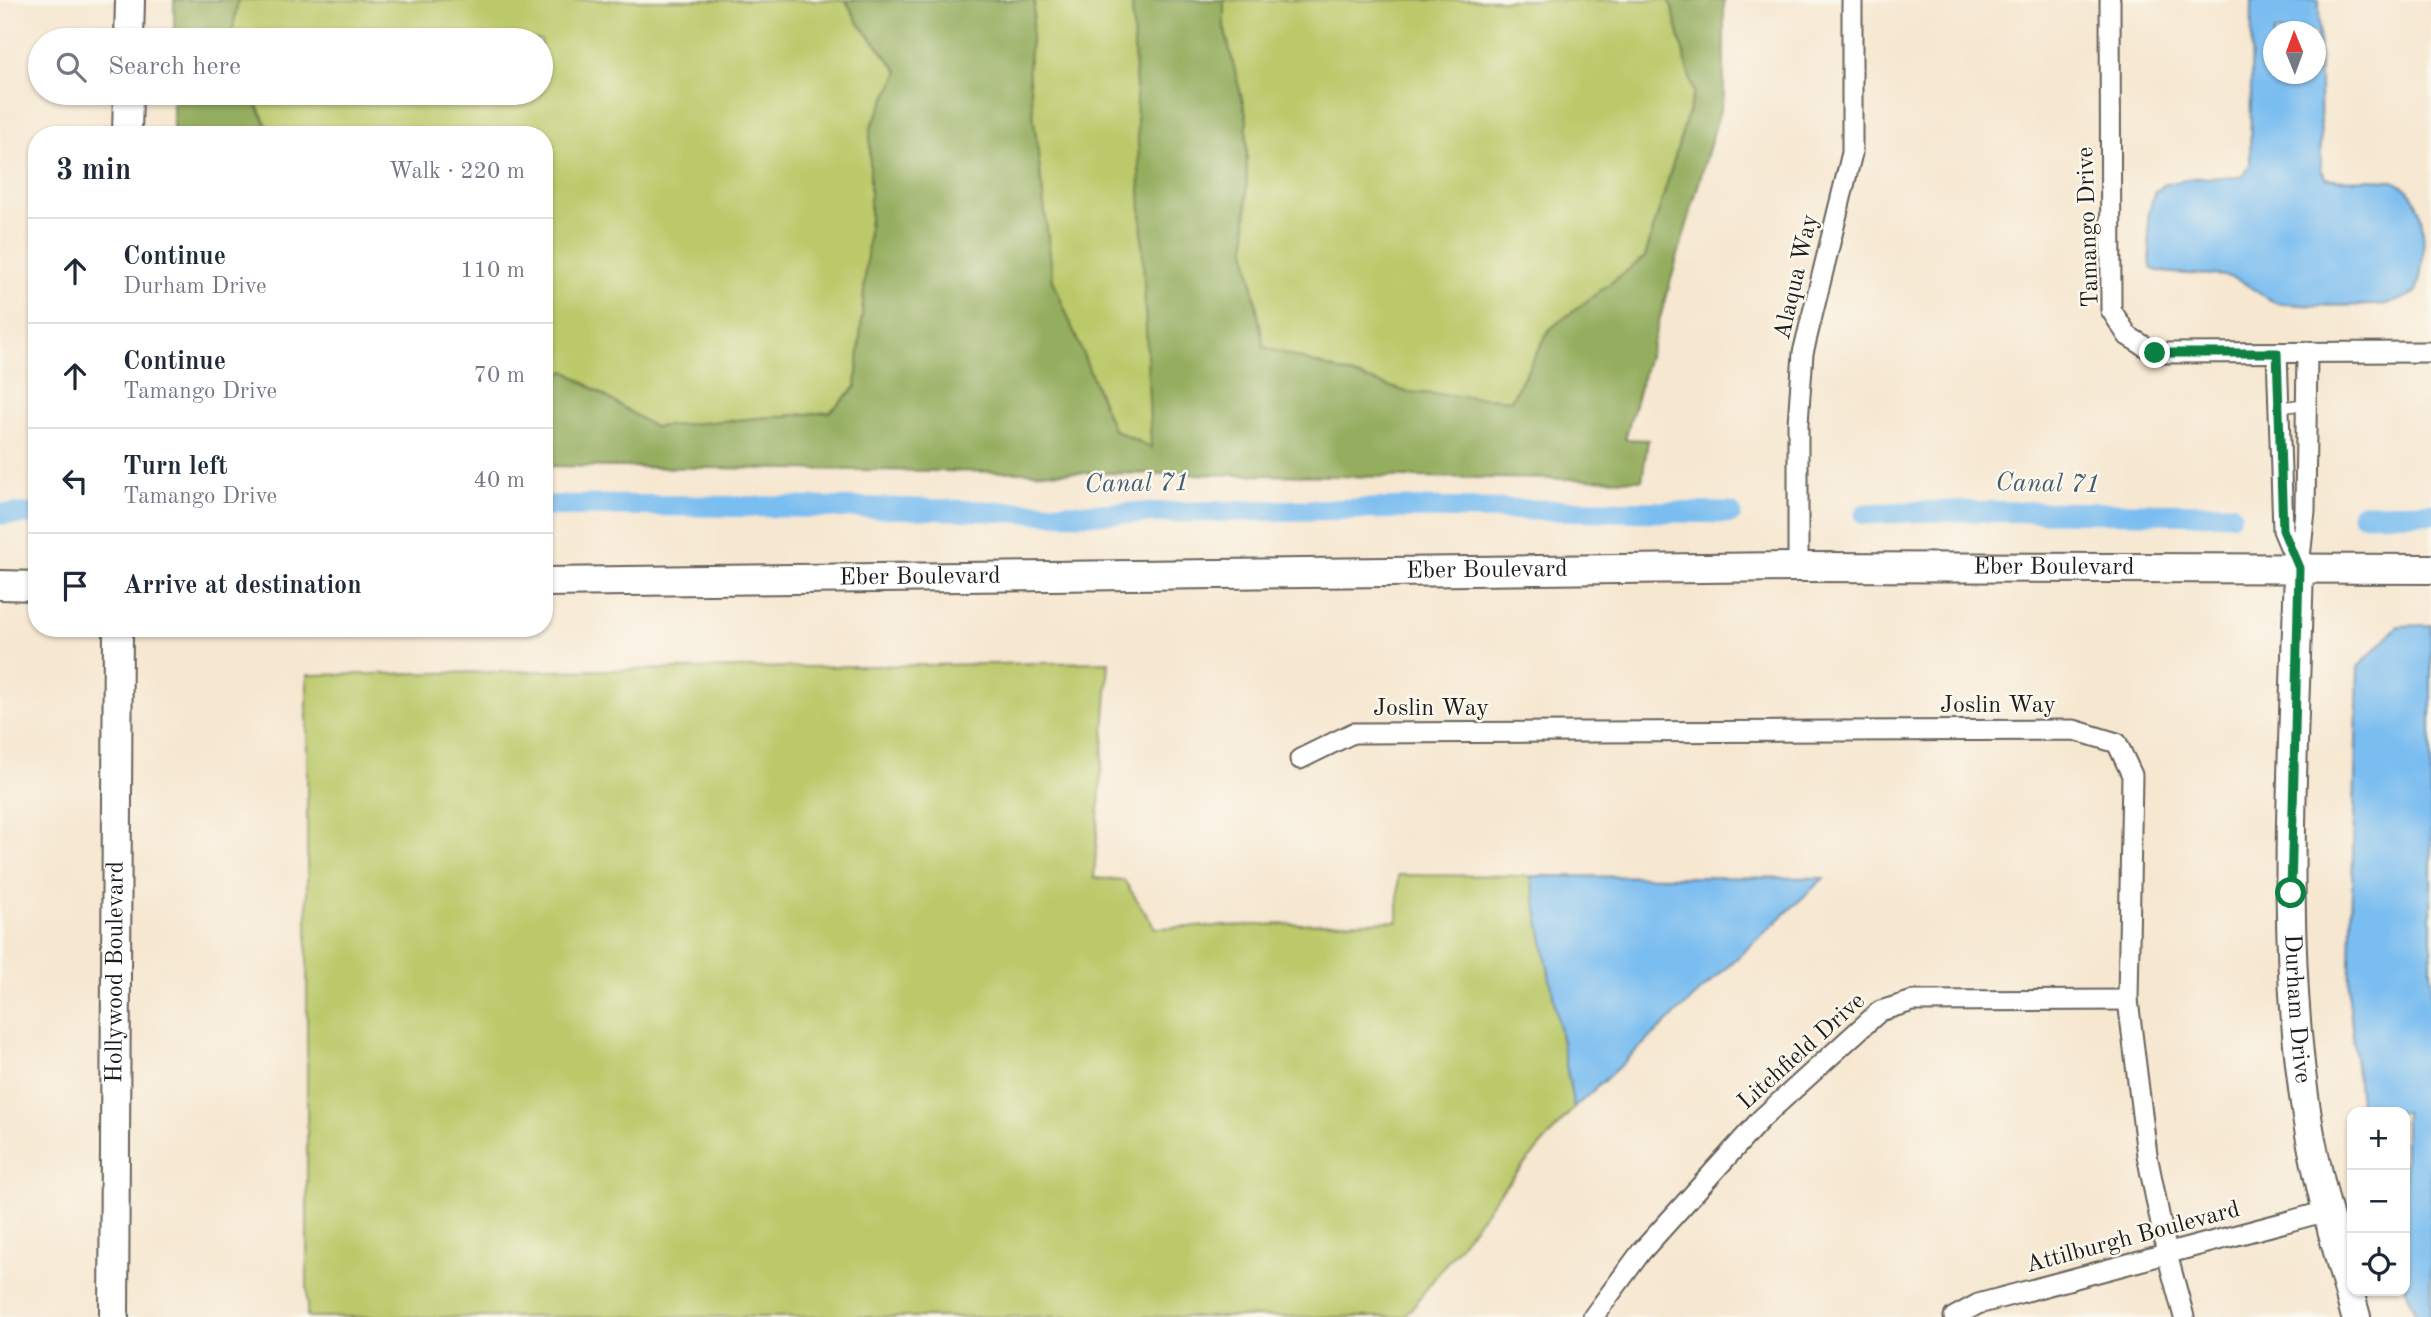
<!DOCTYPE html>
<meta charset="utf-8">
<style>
:root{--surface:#fff;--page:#f6f6f7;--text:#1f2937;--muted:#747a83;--line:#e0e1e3}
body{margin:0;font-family:"Old Standard TT",serif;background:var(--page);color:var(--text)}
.controls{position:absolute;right:21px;bottom:21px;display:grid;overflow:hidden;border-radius:14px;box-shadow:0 2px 5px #0004}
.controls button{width:63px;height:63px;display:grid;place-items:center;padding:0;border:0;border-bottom:2px solid var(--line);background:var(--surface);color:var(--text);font:35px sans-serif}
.compass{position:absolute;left:2263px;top:21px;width:63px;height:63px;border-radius:50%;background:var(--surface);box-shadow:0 2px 5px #0004;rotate:359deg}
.stop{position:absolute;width:21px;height:21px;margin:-16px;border:5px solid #0b8043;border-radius:50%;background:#fff}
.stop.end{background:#0b8043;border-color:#fff;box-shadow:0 2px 7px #0008}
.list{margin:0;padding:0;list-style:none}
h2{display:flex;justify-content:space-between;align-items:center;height:91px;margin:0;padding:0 28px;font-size:30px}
h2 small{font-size:23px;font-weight:400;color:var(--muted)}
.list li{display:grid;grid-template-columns:46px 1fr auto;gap:21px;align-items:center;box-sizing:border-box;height:105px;padding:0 28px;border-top:2px solid var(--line)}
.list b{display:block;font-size:26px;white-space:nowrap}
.list p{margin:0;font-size:23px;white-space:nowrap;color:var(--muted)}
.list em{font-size:23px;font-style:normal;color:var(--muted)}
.icon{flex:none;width:38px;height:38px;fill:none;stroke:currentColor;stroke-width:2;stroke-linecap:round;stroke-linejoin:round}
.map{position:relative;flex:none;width:2431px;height:1317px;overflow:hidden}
.search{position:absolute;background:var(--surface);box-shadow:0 2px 5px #0004;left:28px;top:28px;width:525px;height:77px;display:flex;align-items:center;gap:18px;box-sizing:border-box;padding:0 24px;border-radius:38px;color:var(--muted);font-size:26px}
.panel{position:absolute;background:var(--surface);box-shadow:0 2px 5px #0004;left:28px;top:126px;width:525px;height:511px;border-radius:28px}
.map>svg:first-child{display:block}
.green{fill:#bbc96b;stroke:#6c7244;stroke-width:2}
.forest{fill:#94ad5f;stroke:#58643e;stroke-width:2}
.water{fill:#7abdf0;stroke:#4b6c86;stroke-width:2;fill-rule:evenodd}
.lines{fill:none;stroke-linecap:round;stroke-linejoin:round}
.canal{stroke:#7abdf0;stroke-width:21}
.lane-casing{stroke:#68635b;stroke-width:13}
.street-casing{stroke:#68635b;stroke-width:23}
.secondary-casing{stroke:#68635b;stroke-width:32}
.lane{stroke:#fff;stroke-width:10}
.street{stroke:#fff;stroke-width:19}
.secondary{stroke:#fff;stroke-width:28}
.route{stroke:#0b8043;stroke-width:9}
.labels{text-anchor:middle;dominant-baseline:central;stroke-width:5;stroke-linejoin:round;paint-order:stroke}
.street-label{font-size:24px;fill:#1c1c1c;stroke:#fbf7ec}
.water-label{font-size:26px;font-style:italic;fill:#425c71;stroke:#fbf7ec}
</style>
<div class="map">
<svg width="2431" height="1317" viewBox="0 0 2431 1317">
<rect width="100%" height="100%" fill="#fbf7ec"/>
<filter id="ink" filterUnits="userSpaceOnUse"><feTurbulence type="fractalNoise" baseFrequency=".0143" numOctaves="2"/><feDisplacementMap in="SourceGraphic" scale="14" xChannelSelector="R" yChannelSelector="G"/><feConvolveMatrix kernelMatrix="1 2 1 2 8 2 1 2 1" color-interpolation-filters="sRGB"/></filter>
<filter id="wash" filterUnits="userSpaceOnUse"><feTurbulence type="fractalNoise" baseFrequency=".00686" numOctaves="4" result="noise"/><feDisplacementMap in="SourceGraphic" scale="28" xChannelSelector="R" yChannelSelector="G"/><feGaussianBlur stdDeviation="1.57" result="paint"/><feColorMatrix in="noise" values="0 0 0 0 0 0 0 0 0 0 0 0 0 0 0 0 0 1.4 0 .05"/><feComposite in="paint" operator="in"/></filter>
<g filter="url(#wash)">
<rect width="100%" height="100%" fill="#f6e7d0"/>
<g class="green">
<path d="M238,0H846L857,21L899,72L870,129V219L856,387L830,412L654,427L566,371L544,384V135H266L267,126L251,93H541V40H231Z"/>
<path d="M1035,0H1132L1152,448L1113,429L1053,280L1028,70Z"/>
<path d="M1224,0H1670L1694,93L1645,257L1550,329L1511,400L1407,392L1264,347L1246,249L1247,119L1224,27Z"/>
<path d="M1109,662L1094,878L1124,880L1155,928L1398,921V875L1531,876L1574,1108L1501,1191L1405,1317H307V675Z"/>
</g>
<g class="forest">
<path d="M174,0H238L231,40H174Z"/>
<path d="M846,0H1035L1028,70L1053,280L1113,429L1151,448L1132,0H1224V27L1247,119L1246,249L1264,347L1407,392L1511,400L1550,329L1645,257L1694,93L1670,0H1724V96L1625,439L1648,440L1642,480L544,466V384L565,371L654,427L830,412L856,387L870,219V129L899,72L857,21Z"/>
<path d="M173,93H251L267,126L266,135H173Z"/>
</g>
<g class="water">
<path d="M2252,0H2319L2321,169L2326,178C2348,183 2371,176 2392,181C2431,192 2427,260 2416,292C2406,298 2397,302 2386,304C2374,306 2287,306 2278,303C2258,297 2247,279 2225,276C2208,273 2161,276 2151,268L2148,217L2154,193L2164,185L2192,178L2240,177L2245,174L2250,165ZM2274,32H2316V74H2274Z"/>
<path d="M2431,625V1317H2417L2405,1287V1112H2361L2349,999L2358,667L2398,626Z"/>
<path d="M1531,876L1824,878L1574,1108Z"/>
</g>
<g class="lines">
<g class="canal">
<path d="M544,506L597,505L886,508L1076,514L1419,508L1731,513"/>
<path d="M0,514H35"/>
<path d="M1865,514L1936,511L2231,514"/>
<path d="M2362,514L2431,513"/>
</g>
</g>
</g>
<g filter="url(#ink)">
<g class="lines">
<defs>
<path id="lane" d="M2279,408L2306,404"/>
<g id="street">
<path d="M2110,0L2111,310L2128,336L2156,353L2431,352"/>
<path d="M2277,353L2283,530L2299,568"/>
<path d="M1798,567V423L1803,353L1852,153V0"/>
<path d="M2299,567L2305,511L2307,352"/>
<path d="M1300,759L1353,733L2074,730L2117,743L2132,775L2128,1000L2147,1155L2167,1254L2184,1317"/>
<path d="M1593,1317L1641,1252L1762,1118L1880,1011L1913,1001L2128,1000"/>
<path d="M1954,1317L1978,1304L2327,1211"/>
</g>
<g id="secondary">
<path d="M129,40L130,0"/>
<path d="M127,135L128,93"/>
<path id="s1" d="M2299,568C2294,749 2279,937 2307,1117C2318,1185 2338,1251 2356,1317"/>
<path id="s2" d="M544,582L1798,567L2431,569"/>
<path d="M0,585L37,586"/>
<path id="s3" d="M114,1317L118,628"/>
</g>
</defs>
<use href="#lane" class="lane-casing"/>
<use href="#street" class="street-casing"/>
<use href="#secondary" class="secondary-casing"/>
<use href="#lane" class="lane"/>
<use href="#street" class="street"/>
<use href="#secondary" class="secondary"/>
</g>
</g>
<g class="lines" filter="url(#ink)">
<path class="route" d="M2155,353H2277L2283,530L2299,568L2291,893"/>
</g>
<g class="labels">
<g class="street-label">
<text transform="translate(2089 227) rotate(-92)">Tamango Drive</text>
<text transform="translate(1797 277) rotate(-77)">Alaqua Way</text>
<text stroke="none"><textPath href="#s2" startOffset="1510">Eber Boulevard</textPath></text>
<text stroke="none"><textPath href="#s2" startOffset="943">Eber Boulevard</textPath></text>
<text stroke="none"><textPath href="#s2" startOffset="376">Eber Boulevard</textPath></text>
<text x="1998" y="706">Joslin Way</text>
<text x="1431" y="709">Joslin Way</text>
<text stroke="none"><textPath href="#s3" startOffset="345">Hollywood Boulevard</textPath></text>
<text stroke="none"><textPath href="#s1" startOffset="441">Durham Drive</textPath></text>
<text transform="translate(1802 1052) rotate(-42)">Litchfield Drive</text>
<text transform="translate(2133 1238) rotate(-15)">Attilburgh Boulevard</text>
</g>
<g class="water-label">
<text transform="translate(1137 484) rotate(-1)">Canal 71</text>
<text transform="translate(2048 484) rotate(1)">Canal 71</text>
</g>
</g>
</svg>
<div class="controls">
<button>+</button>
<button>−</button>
<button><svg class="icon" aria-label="locate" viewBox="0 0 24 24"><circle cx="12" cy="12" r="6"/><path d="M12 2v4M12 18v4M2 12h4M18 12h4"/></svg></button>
</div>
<svg class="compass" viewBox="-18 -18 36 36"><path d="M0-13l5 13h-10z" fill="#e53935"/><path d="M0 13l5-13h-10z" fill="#747a83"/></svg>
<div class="stop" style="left:2291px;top:893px"></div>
<div class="stop end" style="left:2155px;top:353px"></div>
<div class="search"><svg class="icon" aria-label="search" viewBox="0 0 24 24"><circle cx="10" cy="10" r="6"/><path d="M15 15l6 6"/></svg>Search here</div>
<section class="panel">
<h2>3 min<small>Walk · 220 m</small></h2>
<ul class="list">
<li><svg class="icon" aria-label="ahead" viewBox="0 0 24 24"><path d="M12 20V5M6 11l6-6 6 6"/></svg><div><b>Continue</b><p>Durham Drive</p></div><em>110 m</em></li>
<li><svg class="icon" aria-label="ahead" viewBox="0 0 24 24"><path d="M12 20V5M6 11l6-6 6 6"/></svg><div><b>Continue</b><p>Tamango Drive</p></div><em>70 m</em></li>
<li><svg class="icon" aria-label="left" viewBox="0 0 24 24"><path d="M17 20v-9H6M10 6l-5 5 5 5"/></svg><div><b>Turn left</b><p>Tamango Drive</p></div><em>40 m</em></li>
<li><svg class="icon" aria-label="arrive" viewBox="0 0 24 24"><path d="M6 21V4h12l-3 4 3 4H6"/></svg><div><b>Arrive at destination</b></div></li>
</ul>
</section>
</div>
